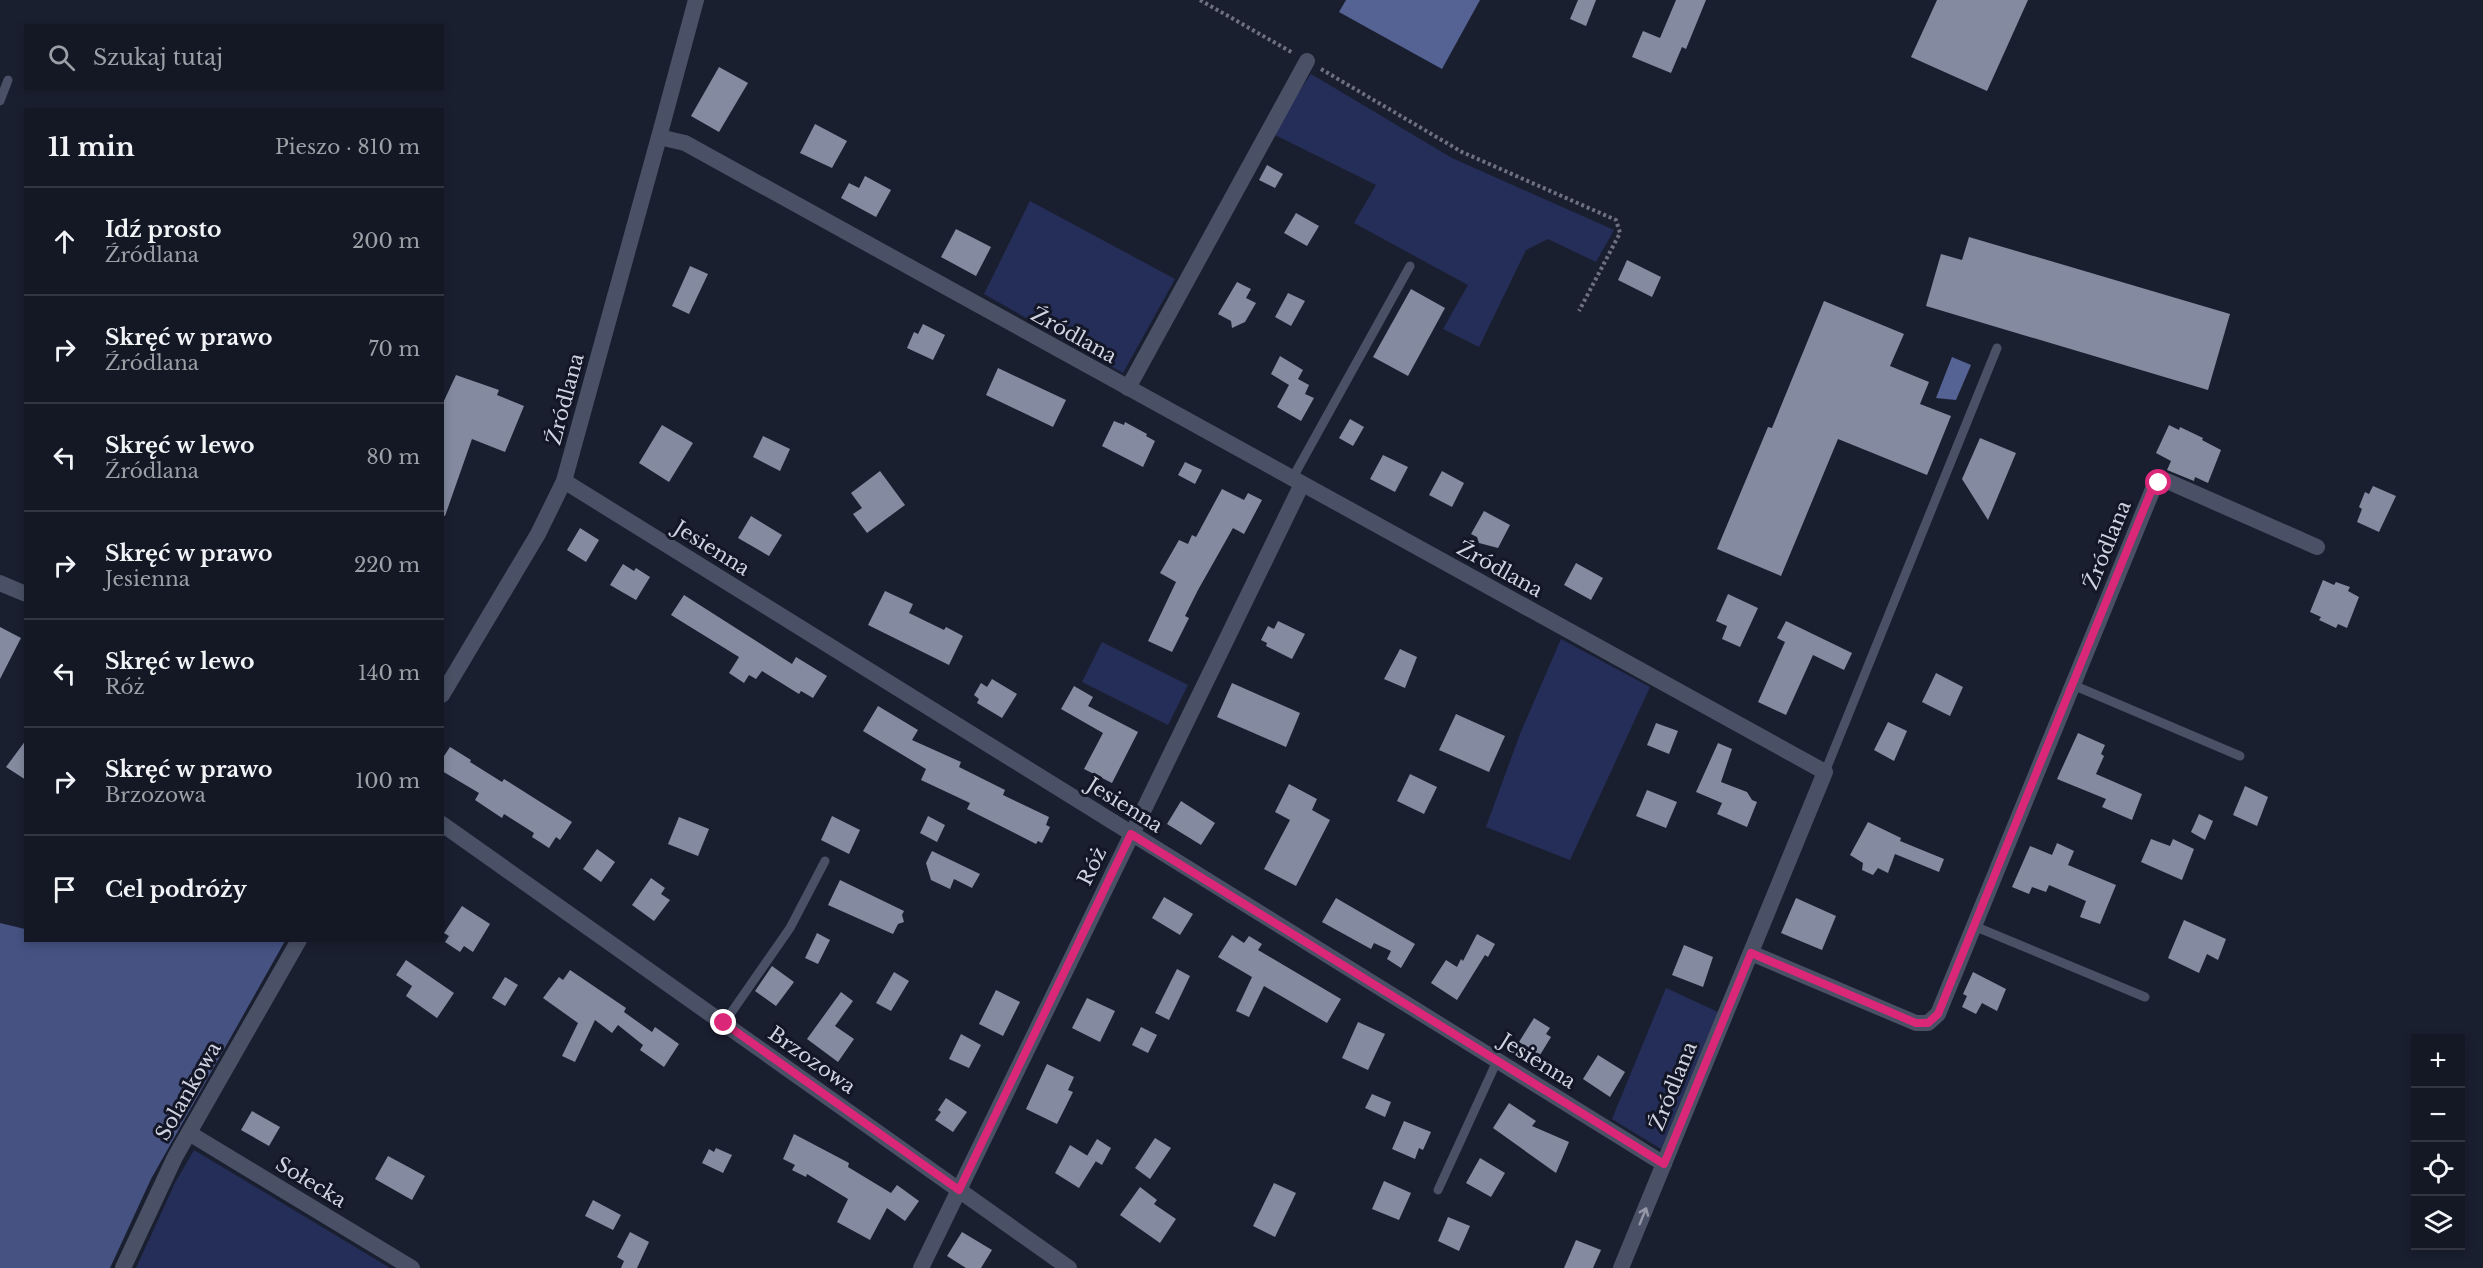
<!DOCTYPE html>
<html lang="pl">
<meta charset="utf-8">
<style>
:root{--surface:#141724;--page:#1d202c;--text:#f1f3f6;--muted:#9d9fa6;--line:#333641}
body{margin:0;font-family:"Libre Baskerville",serif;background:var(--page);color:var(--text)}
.controls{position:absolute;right:18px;bottom:18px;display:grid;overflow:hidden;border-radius:0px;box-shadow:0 3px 9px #0003}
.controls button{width:54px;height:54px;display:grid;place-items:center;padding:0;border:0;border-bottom:2px solid var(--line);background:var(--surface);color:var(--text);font:30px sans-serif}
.stop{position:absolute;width:18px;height:18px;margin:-14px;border:4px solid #db2777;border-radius:50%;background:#fff}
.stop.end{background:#db2777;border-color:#fff;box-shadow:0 2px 6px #0008}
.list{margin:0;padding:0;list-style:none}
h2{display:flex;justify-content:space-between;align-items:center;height:78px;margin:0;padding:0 24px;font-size:26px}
h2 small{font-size:20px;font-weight:400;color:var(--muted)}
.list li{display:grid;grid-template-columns:39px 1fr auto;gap:18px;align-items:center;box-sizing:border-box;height:108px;padding:0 24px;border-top:2px solid var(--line)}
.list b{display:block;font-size:22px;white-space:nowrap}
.list p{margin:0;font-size:20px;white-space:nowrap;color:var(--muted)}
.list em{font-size:20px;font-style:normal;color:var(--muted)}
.icon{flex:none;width:33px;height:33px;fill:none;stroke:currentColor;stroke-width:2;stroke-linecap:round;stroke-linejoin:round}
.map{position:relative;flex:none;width:2483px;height:1268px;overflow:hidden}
.search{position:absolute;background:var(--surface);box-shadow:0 3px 9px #0003;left:24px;top:24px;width:420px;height:66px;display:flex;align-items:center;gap:15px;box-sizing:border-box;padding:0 21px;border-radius:0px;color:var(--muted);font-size:22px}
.panel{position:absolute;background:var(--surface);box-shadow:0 3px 9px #0003;left:24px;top:108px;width:420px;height:834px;border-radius:0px}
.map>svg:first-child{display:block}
.green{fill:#252e59}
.forest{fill:#465282}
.water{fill:#556294}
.building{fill:#848ba0}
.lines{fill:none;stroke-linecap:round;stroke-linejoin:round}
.path{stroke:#6e7280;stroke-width:4;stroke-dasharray:3 3;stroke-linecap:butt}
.service{stroke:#4a5166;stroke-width:9}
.minor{stroke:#4a5166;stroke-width:16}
.tertiary{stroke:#4a5166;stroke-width:16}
.oneway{stroke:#9498a9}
.route{stroke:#db2777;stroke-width:8}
.labels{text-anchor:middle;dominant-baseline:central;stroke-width:6;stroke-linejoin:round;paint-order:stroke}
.street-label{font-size:20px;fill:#d0d3df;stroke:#121626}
</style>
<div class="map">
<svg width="2483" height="1268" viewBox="0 0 2483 1268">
<rect width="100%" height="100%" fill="#1a1f30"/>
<g class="green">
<path d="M1311,74L1452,158L1614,230L1596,262L1548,239L1526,250L1479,347L1443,329L1468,285L1354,223L1376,185L1271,133Z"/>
<path d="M1030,201L1175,279L1123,373L984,294Z"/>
<path d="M1561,639L1650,687L1570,860L1486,827L1520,734Z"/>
<path d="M1102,642L1188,685L1168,725L1082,682Z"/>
<path d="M1666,988L1718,1012L1661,1149L1612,1119Z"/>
<path d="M194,1150L390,1268H136L175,1183Z"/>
</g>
<path class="forest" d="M0,923L25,929L26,940L285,941L151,1179L110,1268H0Z"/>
<g class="water">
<path d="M1346,0H1480L1442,69L1339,12Z"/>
<path d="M1952,357L1971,365L1956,400L1936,398Z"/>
</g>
<g class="building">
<path d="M1578,0H1596L1586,26L1570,19Z"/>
<path d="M1676,0H1706L1686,49L1682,47L1671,73L1632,57L1643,31L1660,38Z"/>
<path d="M1937,0H2028L1987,91L1911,57Z"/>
<path d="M719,67L748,83L719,132L691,116Z"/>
<path d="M815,124L847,141L832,168L800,153Z"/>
<path d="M1267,165L1283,174L1275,188L1259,180Z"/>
<path d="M865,176L891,190L876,217L841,198L849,183L859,188Z"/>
<path d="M1296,213L1319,226L1307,246L1284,233Z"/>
<path d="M956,229L991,247L976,276L941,257Z"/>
<path d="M1969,237L2230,314L2208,390L1926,306L1941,254L1962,260Z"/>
<path d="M1627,260L1661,277L1652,297L1618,280Z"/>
<path d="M690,266L708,274L689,314L672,306Z"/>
<path d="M1237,282L1251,289L1246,298L1256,303L1245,322L1232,328L1231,321L1218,314Z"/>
<path d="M1411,289L1445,308L1408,376L1373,357Z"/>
<path d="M1288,293L1305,301L1291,326L1275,317Z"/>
<path d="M1824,301L1904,334L1890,366L1929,382L1920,404L1951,416L1927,475L1838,439L1781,576L1717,549L1768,427L1772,428Z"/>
<path d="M923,324L945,335L933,360L907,348L914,332L918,334Z"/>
<path d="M1280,356L1303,370L1298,379L1309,385L1305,394L1314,398L1301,421L1277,407L1289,385L1271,374Z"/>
<path d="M998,368L1066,400L1053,427L986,395Z"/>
<path d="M456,375L499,390L497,395L524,406L505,452L472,439L445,516L442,515V405Z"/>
<path d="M1350,419L1364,427L1353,446L1339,438Z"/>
<path d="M1114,421L1124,425L1125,422L1147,434L1146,436L1155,441L1143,467L1102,446Z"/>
<path d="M662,425L693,443L669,482L639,463Z"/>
<path d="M2169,425L2179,430L2180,427L2203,438L2202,440L2221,450L2208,483L2195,477L2194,481L2167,470L2171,461L2156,453Z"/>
<path d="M763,436L790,449L780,471L753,457Z"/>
<path d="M1980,438L2016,453L1988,520L1962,479Z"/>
<path d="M1383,455L1408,467L1395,492L1370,479Z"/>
<path d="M1185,462L1202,470L1195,484L1178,475Z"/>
<path d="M880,471L905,505L867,533L853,514L862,508L851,493Z"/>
<path d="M1442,471L1464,483L1452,507L1429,495Z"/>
<path d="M2373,486L2396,496L2379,532L2357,522L2362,509L2359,507L2365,492L2369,494Z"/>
<path d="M1222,489L1244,500L1248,493L1262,500L1244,534L1233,528L1198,590L1185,616L1189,618L1172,652L1148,641L1176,582L1160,573L1179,540L1188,544L1192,535L1196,537Z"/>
<path d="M1484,511L1510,525L1498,548L1479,543L1477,537L1471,534Z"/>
<path d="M751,516L782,535L769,556L738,538Z"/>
<path d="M580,528L599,540L586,562L567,550Z"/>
<path d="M1576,563L1603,578L1591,600L1564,585Z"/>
<path d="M623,564L634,571L636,568L650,577L636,600L610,585Z"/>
<path d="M2323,580L2334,585L2336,582L2350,587L2348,591L2359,597L2347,628L2338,624L2336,628L2319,620L2321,617L2310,612Z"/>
<path d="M885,591L913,604L909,613L944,630L946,627L963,636L949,665L868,625Z"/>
<path d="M1728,594L1758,608L1740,647L1722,639L1727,626L1716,621Z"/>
<path d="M684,595L792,664L796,657L827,676L813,698L801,691L799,694L762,671L756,679L749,675L744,683L729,673L739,657L671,615Z"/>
<path d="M1278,621L1305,634L1292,659L1266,646L1267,643L1261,640L1268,626L1274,629Z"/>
<path d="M1786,621L1852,653L1844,670L1813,655L1786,715L1758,702L1785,642L1777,638Z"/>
<path d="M0,627L21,638L0,679Z"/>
<path d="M1400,649L1417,657L1405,688L1384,679Z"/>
<path d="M1936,673L1963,687L1950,716L1922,702Z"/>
<path d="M992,679L1017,694L1002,718L977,703L979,699L974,695L981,683L987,687Z"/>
<path d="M1232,683L1300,713L1286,747L1217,717Z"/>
<path d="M1074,686L1093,697L1088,706L1138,732L1112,783L1084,769L1103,733L1061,709Z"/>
<path d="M878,706L918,730L912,740L961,762L959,767L1005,790L1003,795L1049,817L1046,825L1050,827L1042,843L1038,841L1036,844L967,809L970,803L921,780L926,769L863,731Z"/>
<path d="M1456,714L1505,736L1489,772L1439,750Z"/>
<path d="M1888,722L1907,731L1894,761L1874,750Z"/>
<path d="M1656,723L1678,731L1669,754L1647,745Z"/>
<path d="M2078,733L2105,745L2101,754L2104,756L2096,774L2142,794L2132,820L2102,807L2106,799L2057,779Z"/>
<path d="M26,740V780L6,767Z"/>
<path d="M1718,743L1732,749L1721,782L1747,792L1752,800L1757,802L1747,827L1717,814L1722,803L1696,792Z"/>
<path d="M450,747L471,760L470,762L502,782L504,779L572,822L560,840L556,837L549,848L532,837L534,833L504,814L502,818L475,800L479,793L442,771V759Z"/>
<path d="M1410,774L1437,787L1424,814L1397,801Z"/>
<path d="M1289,784L1317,799L1312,810L1330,820L1296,886L1264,869L1290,820L1275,812Z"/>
<path d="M2245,786L2268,797L2257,826L2233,815Z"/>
<path d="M1647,790L1677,802L1666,828L1636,816Z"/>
<path d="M1181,801L1215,823L1201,845L1167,824Z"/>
<path d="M2199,814L2213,821L2205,840L2191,832Z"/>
<path d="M832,816L860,830L849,854L821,840Z"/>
<path d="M928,816L945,825L937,842L920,833Z"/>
<path d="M679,817L709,829L698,856L668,844Z"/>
<path d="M1868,822L1901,838L1900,841L1944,859L1939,872L1895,854L1888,873L1878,868L1873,875L1862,870L1863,863L1850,855Z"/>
<path d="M2151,839L2170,846L2173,839L2194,849L2182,880L2141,862Z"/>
<path d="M2057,843L2074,851L2068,865L2116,885L2100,924L2080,917L2086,901L2049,885L2046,892L2032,887L2029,894L2012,887L2030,846L2052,855Z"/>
<path d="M597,849L615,862L601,882L583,869Z"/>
<path d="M932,851L980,874L972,888L954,879L950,889L931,880L926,863Z"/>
<path d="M651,878L665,888L661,894L670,900L654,921L632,905Z"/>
<path d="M840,880L904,911L902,915L904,922L898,924L893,934L828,905Z"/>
<path d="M1164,897L1193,914L1180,935L1152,918Z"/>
<path d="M1336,898L1415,944L1401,968L1387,959L1391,951L1374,943L1371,949L1322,922Z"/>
<path d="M1796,898L1836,916L1822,950L1781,933Z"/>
<path d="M462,906L490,924L473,952L464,946L460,952L445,942L449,936L444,933Z"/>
<path d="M2184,920L2226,939L2218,960L2207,954L2199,973L2168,958Z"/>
<path d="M817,933L830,940L818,964L805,958Z"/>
<path d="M1477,934L1495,944L1488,957L1485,955L1457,1000L1431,983L1446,960L1457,967L1461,959L1463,961Z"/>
<path d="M1232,935L1244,943L1249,936L1262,944L1258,950L1341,999L1327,1023L1264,986L1249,1017L1236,1011L1252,977L1218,957Z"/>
<path d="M1684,945L1713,957L1703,987L1672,975Z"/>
<path d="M406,960L454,993L437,1018L406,996L412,986L396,975Z"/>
<path d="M772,966L794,982L776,1006L755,991Z"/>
<path d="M1177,969L1190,976L1169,1020L1155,1013Z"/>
<path d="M570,970L626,1008L624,1012L652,1032L655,1027L679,1044L664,1067L640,1050L643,1045L618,1025L612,1033L595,1020L575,1062L562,1056L578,1023L543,998L559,977L563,980Z"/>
<path d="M894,972L909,981L891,1011L876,1003Z"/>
<path d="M1973,972L2006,989L1997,1011L1982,1003L1976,1014L1962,1007L1967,996L1963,994Z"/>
<path d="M505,977L518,985L505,1006L492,998Z"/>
<path d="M996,990L1020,1002L1003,1036L979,1024Z"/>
<path d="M841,992L853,1001L835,1026L854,1039L838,1062L807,1039Z"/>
<path d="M1087,998L1115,1011L1100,1042L1072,1028Z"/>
<path d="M1534,1018L1550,1028L1546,1034L1551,1037L1540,1055L1519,1042Z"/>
<path d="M1358,1022L1385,1034L1368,1070L1342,1058Z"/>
<path d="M1141,1027L1157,1035L1148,1053L1132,1045Z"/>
<path d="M961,1034L981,1045L969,1068L949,1059Z"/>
<path d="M1598,1055L1625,1072L1610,1097L1583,1079Z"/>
<path d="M1047,1064L1074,1077L1068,1090L1073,1092L1057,1124L1026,1109Z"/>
<path d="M1372,1094L1391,1102L1385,1117L1365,1108Z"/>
<path d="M946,1098L967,1112L953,1132L935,1120L941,1112L938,1110Z"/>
<path d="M1509,1103L1536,1121L1532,1126L1569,1142L1556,1173L1493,1128Z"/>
<path d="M252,1111L280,1127L269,1146L241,1130Z"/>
<path d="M1404,1121L1431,1132L1423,1150L1419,1148L1415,1159L1392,1149Z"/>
<path d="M794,1134L849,1163L848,1167L891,1193L897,1185L919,1201L905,1221L887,1208L870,1240L837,1222L848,1199L807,1174L806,1177L792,1170L795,1165L783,1159Z"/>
<path d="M1155,1138L1171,1148L1150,1179L1135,1168Z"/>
<path d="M1097,1139L1111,1148L1102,1165L1087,1156Z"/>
<path d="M1070,1145L1096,1161L1079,1188L1055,1173Z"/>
<path d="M716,1148L732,1155L723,1173L702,1163L709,1149L714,1152Z"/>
<path d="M388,1156L425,1176L412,1200L375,1179Z"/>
<path d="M1480,1158L1505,1173L1491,1197L1466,1183Z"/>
<path d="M1384,1181L1411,1193L1399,1220L1372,1209Z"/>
<path d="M1274,1183L1296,1193L1275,1237L1253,1226Z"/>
<path d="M1140,1187L1157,1200L1154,1204L1176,1219L1160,1243L1120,1215Z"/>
<path d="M593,1200L621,1215L613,1230L585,1216Z"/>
<path d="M1448,1217L1470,1226L1459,1251L1438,1241Z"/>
<path d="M630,1232L649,1242L637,1268H621L624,1261L617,1257Z"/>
<path d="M962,1232L992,1250L981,1268H966L947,1256Z"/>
<path d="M1576,1240L1601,1250L1593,1268H1564Z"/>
</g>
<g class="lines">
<g class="path">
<path d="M1200,0L1293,53"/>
<path d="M1321,69L1462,152L1616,220L1620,233L1579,311"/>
</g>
<g class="service">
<path d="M0,101L8,80"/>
<path d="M1292,479L1410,266"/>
<path d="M2073,685L2240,756"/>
<path d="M1825,772L1997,348"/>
<path d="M1974,926L2145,997"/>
<path d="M724,1023L790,928L825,861"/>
<path d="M1438,1190L1497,1061"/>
</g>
<g class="minor">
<path d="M659,137L696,0"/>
<path d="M1128,388L1307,61"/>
<path d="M564,481L1664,1164"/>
<path d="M442,695L538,534L564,481L659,137L685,143L1825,772L1621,1268"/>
<path d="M1751,953L1916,1023H1928L1938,1014L2153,489L2159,483L2167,481L2317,547"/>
<path d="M189,1133L412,1268"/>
<path d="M123,1268L175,1157L299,940"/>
<path d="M921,1268L1302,484"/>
</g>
<g class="tertiary">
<path d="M0,583L26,594"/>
<path d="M442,824L1069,1268"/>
</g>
</g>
<defs><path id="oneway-shaft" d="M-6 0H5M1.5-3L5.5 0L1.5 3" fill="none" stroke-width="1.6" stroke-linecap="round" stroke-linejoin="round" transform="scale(1.5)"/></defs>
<use class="oneway" href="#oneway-shaft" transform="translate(1643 1216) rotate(-68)"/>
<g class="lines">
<path class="route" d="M724,1023L959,1190L1131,834L1664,1164L1751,953L1916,1023H1928L1938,1014L2152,489L2159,483"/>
</g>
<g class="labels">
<g class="street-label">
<text transform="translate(1074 335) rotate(29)">Źródlana</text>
<text transform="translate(565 399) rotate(-75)">Źródlana</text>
<text transform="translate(2107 545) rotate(-68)">Źródlana</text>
<text transform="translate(712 548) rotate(32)">Jesienna</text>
<text transform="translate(1500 569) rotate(29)">Źródlana</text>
<text transform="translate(1125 805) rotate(32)">Jesienna</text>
<text transform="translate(1092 866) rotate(-64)">Róż</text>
<text transform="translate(812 1060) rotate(35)">Brzozowa</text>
<text transform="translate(1538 1061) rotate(32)">Jesienna</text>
<text transform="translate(1673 1086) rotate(-68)">Źródlana</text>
<text transform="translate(188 1091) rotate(-60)">Solankowa</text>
<text transform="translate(311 1182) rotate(31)">Sołecka</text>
</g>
</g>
</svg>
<div class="controls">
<button>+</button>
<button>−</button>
<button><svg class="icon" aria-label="locate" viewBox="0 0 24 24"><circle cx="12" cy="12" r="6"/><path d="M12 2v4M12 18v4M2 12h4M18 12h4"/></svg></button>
<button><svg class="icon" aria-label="layers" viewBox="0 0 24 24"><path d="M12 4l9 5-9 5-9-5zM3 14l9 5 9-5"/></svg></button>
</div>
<div class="stop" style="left:2159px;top:483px"></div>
<div class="stop end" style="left:724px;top:1023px"></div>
<div class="search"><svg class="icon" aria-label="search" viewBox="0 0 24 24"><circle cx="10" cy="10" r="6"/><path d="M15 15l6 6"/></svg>Szukaj tutaj</div>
<section class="panel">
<h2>11 min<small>Pieszo · 810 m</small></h2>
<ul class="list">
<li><svg class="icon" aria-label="ahead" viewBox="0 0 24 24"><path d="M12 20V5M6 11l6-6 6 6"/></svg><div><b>Idź prosto</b><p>Źródlana</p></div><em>200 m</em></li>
<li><svg class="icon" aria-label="right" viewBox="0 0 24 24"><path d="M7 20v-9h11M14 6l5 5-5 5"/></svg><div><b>Skręć w prawo</b><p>Źródlana</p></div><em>70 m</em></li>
<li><svg class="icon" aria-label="left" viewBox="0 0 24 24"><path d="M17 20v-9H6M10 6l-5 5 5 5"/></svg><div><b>Skręć w lewo</b><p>Źródlana</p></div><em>80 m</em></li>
<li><svg class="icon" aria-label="right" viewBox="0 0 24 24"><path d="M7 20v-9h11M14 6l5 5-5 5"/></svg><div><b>Skręć w prawo</b><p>Jesienna</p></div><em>220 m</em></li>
<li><svg class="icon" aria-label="left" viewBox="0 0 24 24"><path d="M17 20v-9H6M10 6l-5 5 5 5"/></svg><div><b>Skręć w lewo</b><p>Róż</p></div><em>140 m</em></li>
<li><svg class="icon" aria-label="right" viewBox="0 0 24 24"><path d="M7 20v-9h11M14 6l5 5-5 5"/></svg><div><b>Skręć w prawo</b><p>Brzozowa</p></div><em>100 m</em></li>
<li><svg class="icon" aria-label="arrive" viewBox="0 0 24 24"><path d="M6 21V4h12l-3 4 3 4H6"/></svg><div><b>Cel podróży</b></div></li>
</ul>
</section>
</div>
